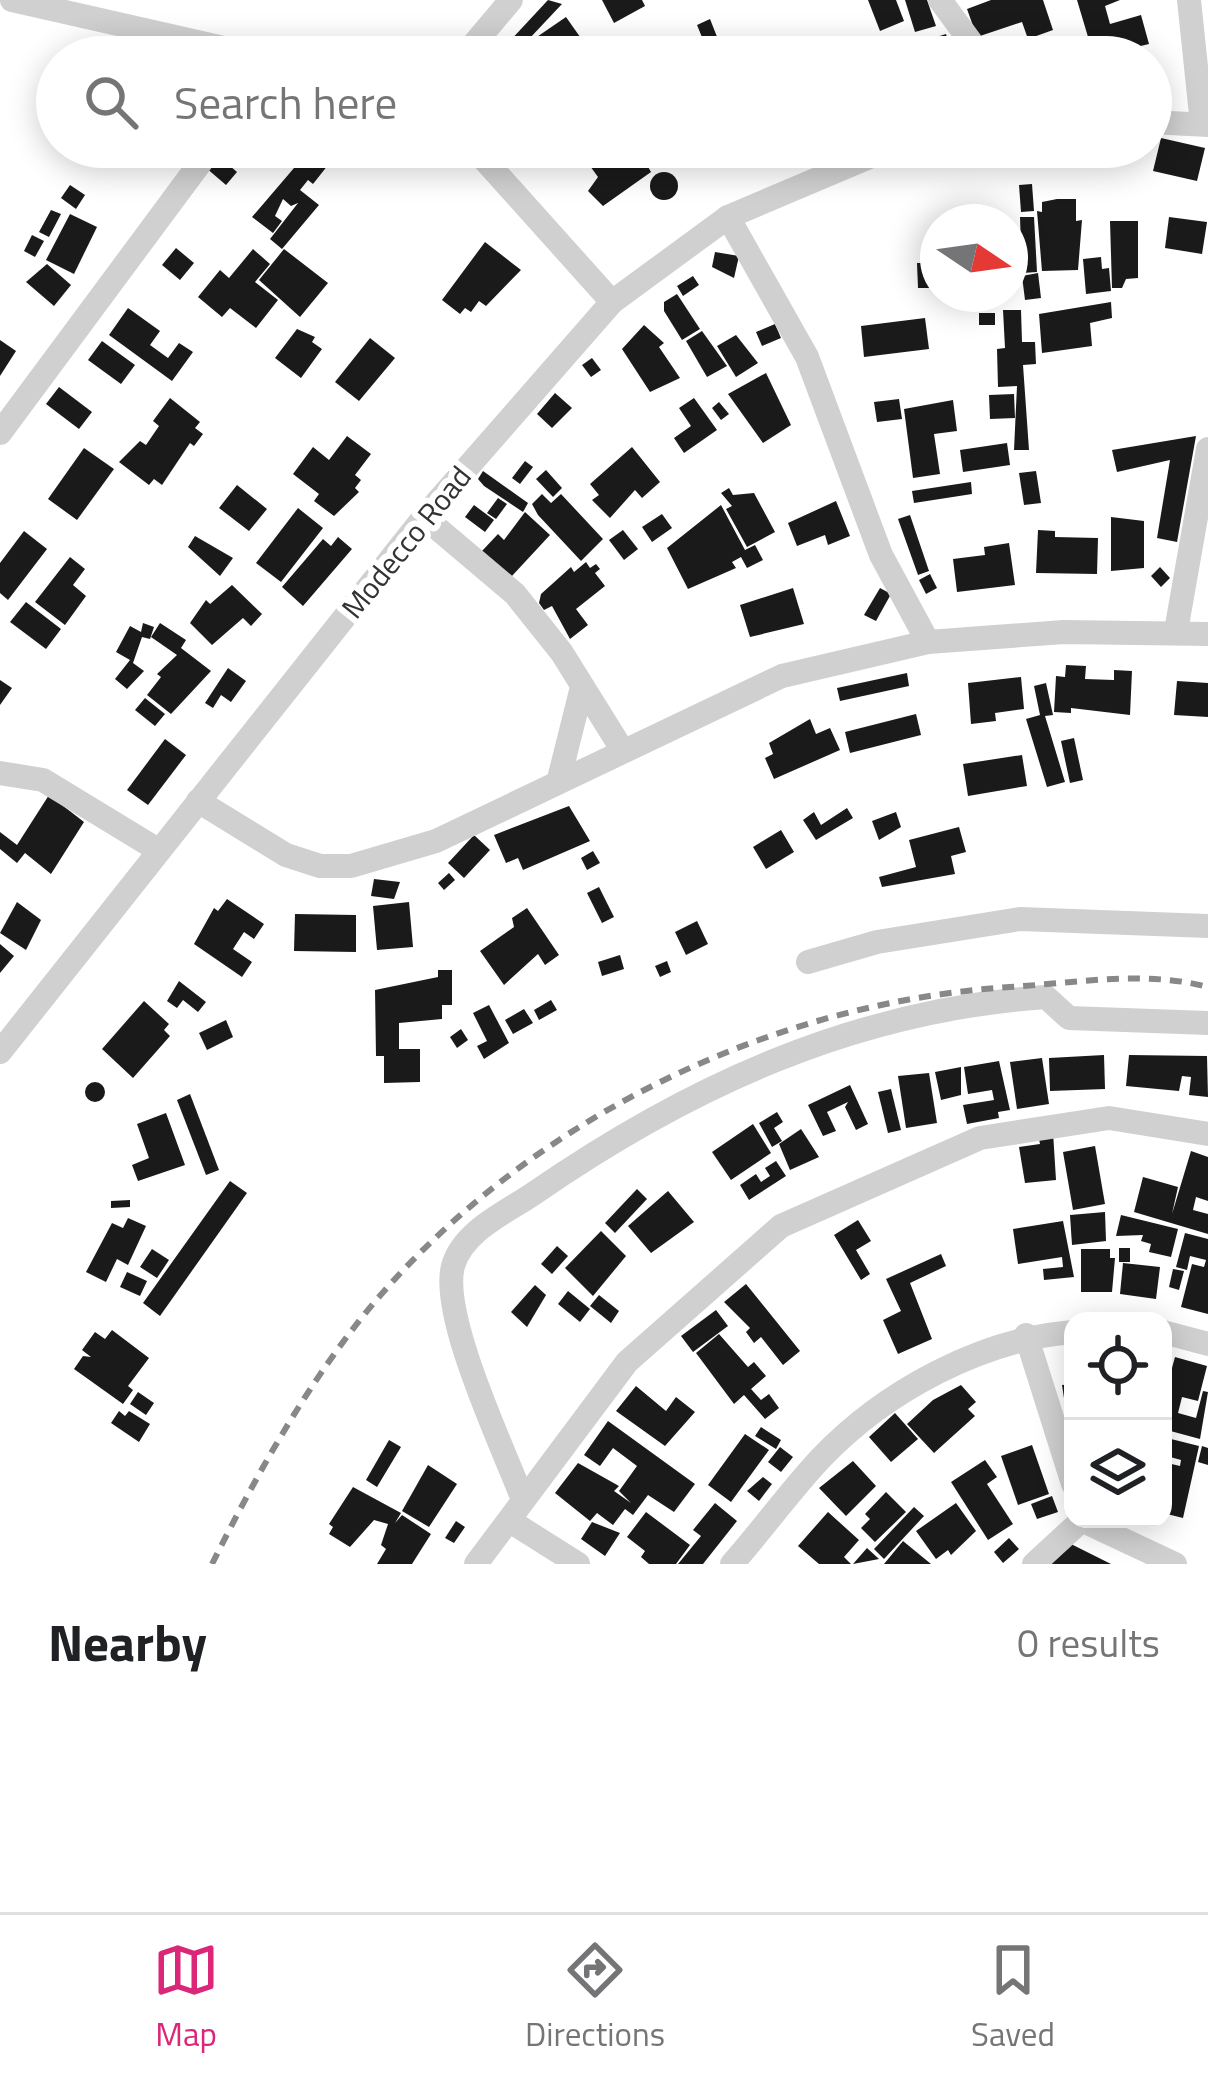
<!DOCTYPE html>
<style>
:root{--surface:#fff;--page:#f6f6f6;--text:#202124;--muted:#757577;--line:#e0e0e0;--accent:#db2777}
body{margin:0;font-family:"Titillium Web",sans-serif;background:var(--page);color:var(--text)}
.controls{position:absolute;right:36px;bottom:36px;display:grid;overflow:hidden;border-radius:24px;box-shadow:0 6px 30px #0003}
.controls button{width:108px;height:108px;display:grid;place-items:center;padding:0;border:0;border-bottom:3px solid var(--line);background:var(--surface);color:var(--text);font:60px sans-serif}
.compass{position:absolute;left:920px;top:204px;width:108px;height:108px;border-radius:50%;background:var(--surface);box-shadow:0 6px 30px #0003;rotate:103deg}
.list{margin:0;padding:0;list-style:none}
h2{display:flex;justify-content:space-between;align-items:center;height:156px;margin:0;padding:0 48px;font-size:51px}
h2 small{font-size:39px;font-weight:400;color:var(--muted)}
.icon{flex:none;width:66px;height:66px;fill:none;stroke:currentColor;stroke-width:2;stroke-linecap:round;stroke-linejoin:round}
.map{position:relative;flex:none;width:1208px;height:1564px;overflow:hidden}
.search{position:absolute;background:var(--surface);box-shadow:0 6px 30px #0003;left:36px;right:36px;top:36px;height:132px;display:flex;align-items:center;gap:30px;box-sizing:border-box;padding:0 42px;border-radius:66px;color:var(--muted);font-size:45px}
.sheet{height:348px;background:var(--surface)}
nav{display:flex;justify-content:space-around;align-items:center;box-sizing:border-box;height:168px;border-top:3px solid var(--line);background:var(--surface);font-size:33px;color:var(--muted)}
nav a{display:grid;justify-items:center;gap:6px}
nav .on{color:var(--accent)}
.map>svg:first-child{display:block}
.building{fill:#1a1a1a}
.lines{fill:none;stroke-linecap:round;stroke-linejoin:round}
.street{stroke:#d0d0d0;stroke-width:24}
.rail{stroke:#888;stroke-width:6;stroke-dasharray:12 9;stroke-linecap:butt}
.labels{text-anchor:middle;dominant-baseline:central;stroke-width:12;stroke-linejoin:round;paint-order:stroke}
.street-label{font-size:30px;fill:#333;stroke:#fff}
</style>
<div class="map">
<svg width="1208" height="1564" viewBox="0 0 1208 1564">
<rect width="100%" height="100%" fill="#fff"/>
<g class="building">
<path d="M548,0L562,4L512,57H495Z"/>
<path d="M602,0H642L645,6L614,23Z"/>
<path d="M868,0H896L904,21L880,31Z"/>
<path d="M905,0H927L936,26L915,32Z"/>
<path d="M991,0H1043L1053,30L1028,39L1022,22L977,37L967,9Z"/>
<path d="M1077,0H1120L1105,6L1110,24L1141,15L1149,44L1094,57Z"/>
<path d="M566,17L585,44L567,57H542L531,41Z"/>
<path d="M710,19L723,52L710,57L697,25Z"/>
<path d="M946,34L950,49L918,57L914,44Z"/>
<path d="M789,46L793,57H761Z"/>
<path d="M1161,138L1205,148L1197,181L1153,171Z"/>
<path d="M283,147H316L332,160L313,184L308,180L300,190L319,205L282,249L270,239L298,203L291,206L283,199L275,216L282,221L273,233L252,217L300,161Z"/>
<path d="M603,147H646L655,160L647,165L651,172L603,206L588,191L598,177L585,159Z"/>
<path d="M663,147H694L667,157Z"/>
<path d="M216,154L237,172L226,185L205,167Z"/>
<circle cx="664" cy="186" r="14"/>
<path d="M1032,184L1034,211L1021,212L1019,185Z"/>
<path d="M70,185L85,195L76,209L61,198Z"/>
<path d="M1057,199H1076V221L1082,220L1078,270L1042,271L1037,211L1042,212V202Z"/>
<path d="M51,210L61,214L49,237L39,232Z"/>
<path d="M70,214L97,227L74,274L46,260Z"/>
<path d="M1020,217H1034L1037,272L1022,273Z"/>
<path d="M1169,217L1207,222L1202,254L1165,248Z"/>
<path d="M1110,221H1138V278L1126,279L1122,288H1112Z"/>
<path d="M32,235L44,241L35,257L24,251Z"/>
<path d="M485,242L521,270L486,306L479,301L471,312L465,308L460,314L442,300Z"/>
<path d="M176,248L194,263L180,280L162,265Z"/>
<path d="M253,249L270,264L255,282L278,300L256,328L230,308L222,317L198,297L220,270L229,278Z"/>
<path d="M284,249L328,283L300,317L259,280Z"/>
<path d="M715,252L739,256L734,278L712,267Z"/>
<path d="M1101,257L1102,269L1109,268L1111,291L1086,294L1083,259Z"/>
<path d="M917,263H938V288H918Z"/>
<path d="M47,264L71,285L54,306L26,282Z"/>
<path d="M1038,273L1041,298L1025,300L1022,276Z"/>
<path d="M693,276L699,285L683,296L677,286Z"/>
<path d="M677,294L700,329L682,340L664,311V302Z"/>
<path d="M1111,302L1112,318L1090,323L1092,346L1042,353L1039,314Z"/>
<path d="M128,308L160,331L150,345L168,358L179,343L193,352L172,381L109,335Z"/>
<path d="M1003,310H1021L1022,342H1035L1036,364L1023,365L1029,450H1014L1017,386L998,387L997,349L1005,348Z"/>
<rect x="979" y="313" width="16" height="12"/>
<path d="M925,318L929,349L864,357L861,326Z"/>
<path d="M775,324L781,338L762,346L756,332Z"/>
<path d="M644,325L664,343L659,347L680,378L650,392L622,349Z"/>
<path d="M297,329L315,337L312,342L322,349L301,378L275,358Z"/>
<path d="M702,331L727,366L707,377L686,341Z"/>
<path d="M736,335L758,363L736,377L717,346Z"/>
<path d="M370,338L395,358L359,401L335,382Z"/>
<path d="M0,340L16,351L0,376Z"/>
<path d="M102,341L135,365L121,384L88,360Z"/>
<path d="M592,358L601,370L591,377L582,365Z"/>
<path d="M766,373L791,425L763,443L728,394Z"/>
<path d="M59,387L92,412L79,429L46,404Z"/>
<path d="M555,393L572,408L552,428L537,414Z"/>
<path d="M1014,394L1015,418L990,419L989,395Z"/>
<path d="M170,398L200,422L195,428L203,434L194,446L190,443L162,485L154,479L149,485L119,462L140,441L146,445L159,426L153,421Z"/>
<path d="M694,398L717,430L684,453L674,438L691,426L679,408Z"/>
<path d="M899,399L902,419L877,422L874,402Z"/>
<path d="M953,400L957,431L934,434L940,474L913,478L904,409Z"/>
<path d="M719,402L729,414L721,420L712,408Z"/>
<path d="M347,436L371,454L355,475L361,480L355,488L359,492L334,516L314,501L319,494L293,474L313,447L329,460Z"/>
<path d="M1196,436L1177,542L1157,538L1170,460L1117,472L1112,450Z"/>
<path d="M1007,443L1010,465L963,472L960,450Z"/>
<path d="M632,447L660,482L642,498L635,490L610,518L592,500L599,495L590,484Z"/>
<path d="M84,448L114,469L77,520L48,499Z"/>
<path d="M525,461L533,467L520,484L512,478Z"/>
<path d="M546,470L562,488L553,497L536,479Z"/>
<path d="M483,471L528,503L523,512L484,486L478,479Z"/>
<path d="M1036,471L1041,503L1024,505L1019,473Z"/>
<path d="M971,482L972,494L914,503L912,491Z"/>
<path d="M237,485L267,509L249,531L219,508Z"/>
<path d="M729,488L733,495L754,493L775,532L747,547L726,509L732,506L721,493Z"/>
<path d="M542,494L551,503L561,494L603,539L581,561L538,515L532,504Z"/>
<path d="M498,498L507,504L496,519L487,513Z"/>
<path d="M836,501L850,536L828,545L825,535L797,546L788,523Z"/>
<path d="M474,505L494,520L485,532L465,517Z"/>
<path d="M721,505L745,550L755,545L763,560L747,568L741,557L732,562L736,568L688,589L667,548Z"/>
<path d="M298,508L323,528L281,582L256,563Z"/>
<path d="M525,512L550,535L511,577L482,551L498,534L504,540Z"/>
<path d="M662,514L672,528L652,542L642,527Z"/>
<path d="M910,515L929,571L918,575L898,519Z"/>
<path d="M1111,517L1144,521V568L1111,571Z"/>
<path d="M623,530L638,549L624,560L609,540Z"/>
<path d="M1038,530L1055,531V537L1098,538L1097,574L1036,573Z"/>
<path d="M24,531L47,549L8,600L0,593V563Z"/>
<path d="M195,536L233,558L220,576L188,547Z"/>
<path d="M338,537L352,549L303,606L282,587L323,539L331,546Z"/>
<path d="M1009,543L1015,585L957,592L953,559L985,555L984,547Z"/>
<path d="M70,557L85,569L73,585L86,596L65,625L35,602Z"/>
<path d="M586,562L590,568L596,564L600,569L595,573L605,586L576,609L588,625L570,639L552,606L544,610L539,603L541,594L571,567L574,572Z"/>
<path d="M1160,567L1170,578L1161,587L1151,576Z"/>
<path d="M930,574L937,588L926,594L919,580Z"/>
<path d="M232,585L262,614L251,626L243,618L212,645L190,623L206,600L210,604Z"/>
<path d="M793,588L804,624L750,637L740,605Z"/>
<path d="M880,588L891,594L876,621L864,615Z"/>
<path d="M26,602L61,629L46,649L10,622Z"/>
<path d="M143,623L154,627L150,639L142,637L133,663L144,671L127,689L115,679L130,660L116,652L130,626L141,632Z"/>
<path d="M160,623L186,640L181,648L211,671L171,714L147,695L161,677L157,674L177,655L151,637Z"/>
<path d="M1066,665L1086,666L1085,679L1114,680V670L1132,671L1130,715L1071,708V713L1054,712L1056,676L1065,677Z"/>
<path d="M228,668L246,681L231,702L221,695L213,708L205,703Z"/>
<path d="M907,673L909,686L840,701L837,688Z"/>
<path d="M1021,677L1024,709L995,713L996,721L971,724L968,683Z"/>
<path d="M0,680L12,688L0,705Z"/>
<path d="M1177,681L1208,683V717L1174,715Z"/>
<path d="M1046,683L1053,715L1045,716L1065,782L1047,787L1026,719L1040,715L1034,686Z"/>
<path d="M145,698L165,714L155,726L135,710Z"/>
<path d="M916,714L921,735L850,753L845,732Z"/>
<path d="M810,719L816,734L830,728L840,750L774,779L765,758L773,754L769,743Z"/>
<path d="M1074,738L1083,780L1070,783L1061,741Z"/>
<path d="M165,739L186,755L148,805L127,790Z"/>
<path d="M1022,755L1027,786L968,796L963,764Z"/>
<path d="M49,795L84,822L51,874L25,853L17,863L0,849V832L17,845Z"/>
<path d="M569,806L590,841L523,870L518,858L506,863L494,835Z"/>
<path d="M847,808L853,818L816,840L803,820L814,812L821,825Z"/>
<path d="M896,812L901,827L879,840L872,821Z"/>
<path d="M959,827L966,852L951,856L955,874L882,887L879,877L916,867L909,840Z"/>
<path d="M781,830L794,852L766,869L753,847Z"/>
<path d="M474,835L490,850L464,878L448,863Z"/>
<path d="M593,851L600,863L587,870L581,858Z"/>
<path d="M449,873L455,880L444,890L438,883Z"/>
<path d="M374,879L400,882L394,899L371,896Z"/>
<path d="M599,887L614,917L602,923L587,893Z"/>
<path d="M227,899L264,924L254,939L244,932L233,949L252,962L242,977L194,944L214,908L218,911Z"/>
<path d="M17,902L41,920L26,950L0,933Z"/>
<path d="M409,902L413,947L377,950L373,906Z"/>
<path d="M527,908L559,955L545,965L538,954L504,985L480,951L514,927L512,918Z"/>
<path d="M295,914L356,915V952L294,951Z"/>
<path d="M697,921L708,944L686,955L675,932Z"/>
<path d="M0,944L14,956L0,973Z"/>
<path d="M620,955L624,969L602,976L598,962Z"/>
<path d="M667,961L671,972L660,977L655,966Z"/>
<path d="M438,970H452V1005H442V1019L399,1023V1049H420V1082L384,1083V1056H376L375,990L438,977Z"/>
<path d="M179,981L206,1002L198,1012L183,1000L177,1008L167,1001Z"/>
<path d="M551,1000L557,1010L539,1020L534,1010Z"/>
<path d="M144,1001L169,1024L164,1030L170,1036L133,1078L102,1049Z"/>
<path d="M489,1005L509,1043L484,1059L477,1046L487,1041L473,1013Z"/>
<path d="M524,1009L533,1023L513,1034L505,1020Z"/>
<path d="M226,1020L233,1037L207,1050L199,1033Z"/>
<path d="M461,1029L468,1040L457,1048L450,1037Z"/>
<path d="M1104,1055L1105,1089L1050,1091L1049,1058Z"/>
<path d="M1129,1055L1207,1056L1208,1097L1189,1095L1191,1077L1182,1076L1179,1091L1126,1086Z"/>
<path d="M1042,1058L1049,1104L1017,1109L1010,1062Z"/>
<path d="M999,1061L1010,1110L998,1112L999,1118L967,1124L963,1105L994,1100L992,1090L968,1094L964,1067Z"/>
<path d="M961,1067V1095L941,1100L935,1072Z"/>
<path d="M929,1073L937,1123L906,1128L898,1076Z"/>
<circle cx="95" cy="1092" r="10"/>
<path d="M850,1085L868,1124L856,1130L845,1107L848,1102L827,1112L836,1131L823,1136L808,1105Z"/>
<path d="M891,1089L901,1130L888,1133L878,1092Z"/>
<path d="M190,1094L219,1170L206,1175L177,1100Z"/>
<path d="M777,1112L783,1122L774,1128L782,1141L772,1147L759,1123Z"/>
<path d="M166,1113L185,1165L138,1181L132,1165L149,1158L137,1124Z"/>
<path d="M753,1124L771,1153L731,1180L712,1152Z"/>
<path d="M801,1129L819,1157L790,1170L779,1144Z"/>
<path d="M1053,1132L1056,1180L1025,1183L1019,1147L1040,1144L1038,1134Z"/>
<path d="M1095,1146L1105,1204L1073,1210L1063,1152Z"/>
<path d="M1191,1151L1208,1157V1201L1196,1197L1193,1210L1208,1214V1234L1134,1212L1143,1177L1178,1187L1172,1214Z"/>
<path d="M776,1161L786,1176L749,1200L740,1185L756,1174L761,1182L770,1176L765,1168Z"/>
<path d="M230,1181L247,1193L160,1316L143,1303Z"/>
<path d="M637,1189L647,1199L615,1233L605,1223Z"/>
<path d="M668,1191L694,1222L651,1253L628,1226Z"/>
<path d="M130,1200V1207L111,1208V1201Z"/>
<path d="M1105,1212L1106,1241L1072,1245L1070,1215Z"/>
<path d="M1121,1215L1178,1229L1171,1257L1149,1252L1151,1244L1141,1241L1143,1235L1116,1236Z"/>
<path d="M128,1218L146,1226L128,1265L117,1259L106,1282L86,1272L112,1223L123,1228Z"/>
<path d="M858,1220L871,1241L856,1250L870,1274L861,1280L834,1235Z"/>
<path d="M1063,1221L1074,1277L1044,1280L1043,1269L1063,1267L1062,1257L1018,1264L1013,1229Z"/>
<path d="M601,1231L626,1256L593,1296L565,1268Z"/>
<path d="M1185,1233L1208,1239V1314L1181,1307L1192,1264L1204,1267L1206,1260L1190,1256L1187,1270L1176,1267Z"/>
<path d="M557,1246L568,1256L552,1274L541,1264Z"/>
<rect x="1119" y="1248" width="11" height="14"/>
<path d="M152,1249L169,1260L157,1278L140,1267Z"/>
<path d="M1081,1249H1110V1258H1115L1112,1292H1081Z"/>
<path d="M941,1254L946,1266L910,1283L932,1339L898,1354L883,1320L901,1311L886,1279Z"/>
<path d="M1123,1263L1160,1267L1156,1299L1120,1294Z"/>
<path d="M1173,1269L1184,1271L1179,1290L1169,1287Z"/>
<path d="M127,1272L147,1281L140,1296L120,1287Z"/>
<path d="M746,1284L800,1351L783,1365L761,1337L754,1343L746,1332L750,1328L724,1302Z"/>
<path d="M535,1285L546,1295L527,1327L511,1312Z"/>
<path d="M568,1291L590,1309L580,1322L558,1304Z"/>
<path d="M599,1295L619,1311L611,1323L590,1306Z"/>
<path d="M716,1310L728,1326L693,1352L681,1336Z"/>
<path d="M112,1330L149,1358L128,1386L133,1390L123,1404L74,1369L83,1356L91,1357L82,1350L95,1332L105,1339Z"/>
<path d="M719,1334L748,1367L754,1362L766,1376L751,1389L761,1400L769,1394L779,1408L765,1419L744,1395L734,1404L696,1353Z"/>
<path d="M1175,1357L1207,1366L1198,1401L1182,1397L1178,1413L1196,1418L1203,1391L1208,1392L1200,1439L1163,1429V1401Z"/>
<path d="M1073,1384V1417L1067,1418L1062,1385Z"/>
<path d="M961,1385L976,1402L968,1409L975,1416L934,1453L907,1424L933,1400Z"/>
<path d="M636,1386L666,1411L676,1397L695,1412L665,1446L616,1411Z"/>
<path d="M138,1392L154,1403L146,1415L130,1404Z"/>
<path d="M119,1411L125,1416L129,1411L150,1424L139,1442L111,1423Z"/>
<path d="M895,1413L918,1439L891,1462L869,1437Z"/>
<path d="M608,1421L695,1484L674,1512L648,1495L633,1515L625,1509L613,1525L597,1513L590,1521L555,1493L578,1463L619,1486L614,1491L631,1503L619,1491L637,1466L613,1448L600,1466L584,1455Z"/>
<path d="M761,1427L781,1440L776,1449L755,1436Z"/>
<path d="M745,1434L769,1450L731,1502L708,1485Z"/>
<path d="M1163,1437L1199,1446L1183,1518L1163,1513V1462L1180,1466L1181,1460L1163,1455Z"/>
<path d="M389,1440L401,1447L377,1487L366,1480Z"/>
<path d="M1032,1445L1049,1494L1018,1505L1001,1456Z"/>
<path d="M1202,1446L1208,1448V1465L1198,1462Z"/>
<path d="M780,1447L793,1457L781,1472L768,1462Z"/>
<path d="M985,1460L997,1477L987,1484L1013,1524L988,1540L951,1482Z"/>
<path d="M853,1461L876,1486L846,1516L819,1488Z"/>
<path d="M428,1465L457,1484L429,1527L402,1511Z"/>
<path d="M763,1477L772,1484L759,1501L747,1491Z"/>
<path d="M353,1487L401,1513L395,1523L402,1515L431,1534L412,1564H377L386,1549L381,1545L388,1524L374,1520L350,1547L329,1534L333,1527L329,1524Z"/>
<path d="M886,1492L906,1512L875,1542L861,1528L870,1519L865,1514Z"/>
<path d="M1052,1496L1058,1512L1037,1519L1031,1504Z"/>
<path d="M715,1503L737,1521L703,1564H678L701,1536L693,1530Z"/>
<path d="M956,1503L976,1531L951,1555L948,1550L936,1559L916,1531Z"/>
<path d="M914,1507L924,1516L884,1559L874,1549Z"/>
<path d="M646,1512L690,1545L676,1564H649L641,1557L645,1551L627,1537Z"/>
<path d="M828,1512L859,1540L844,1557L851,1564H819L798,1546Z"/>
<path d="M456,1521L465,1527L454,1543L445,1538Z"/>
<path d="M592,1522L620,1533L605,1556L581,1539Z"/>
<path d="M1009,1538L1019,1549L1003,1563L994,1552Z"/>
<path d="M1063,1540L1111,1564H1051Z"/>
<path d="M903,1541L931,1564H884Z"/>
<path d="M867,1548L879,1559L853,1564Z"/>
</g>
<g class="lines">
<g class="street">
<path d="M12,0L264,57"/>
<path d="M940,0L982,57"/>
<path d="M1189,0L1202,124"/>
<path d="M463,57L511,0"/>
<path d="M1151,122L1208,125"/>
<path d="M473,147L612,302"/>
<path d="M728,217L807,357L881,555L928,642"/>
<path d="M0,433L212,147"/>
<path d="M424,517L515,594L562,653L623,751"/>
<path d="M1176,631L1208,449"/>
<path d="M0,773L43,780L158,850"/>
<path d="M559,779L582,687"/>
<path d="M198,801L286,855L320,866H351L436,841L782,676L928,642L1064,632L1208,634"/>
<path d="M808,962L877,942L1020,919L1208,926"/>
<path d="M0,1052L424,517L612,302L728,217L879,153L907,147"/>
<path d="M1163,1332L1208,1344"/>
<path d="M1026,1335L1073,1484"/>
<path d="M523,1500C503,1447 440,1316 453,1266C463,1231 505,1213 533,1194C689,1086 855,1010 1046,997L1069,1018L1208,1023"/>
<path d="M510,1521L578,1564"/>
<path d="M1083,1521L1175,1564"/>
<path d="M476,1564L627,1362L781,1226L980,1138L1109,1118L1208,1134"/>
<path d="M732,1564C762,1530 790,1491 821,1458C885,1391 982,1339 1073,1332"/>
<path d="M1034,1564L1083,1519"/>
</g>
<path class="rail" d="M212,1564C255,1478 303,1391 363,1316C519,1124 765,1003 1010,987C1076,983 1144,970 1208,987"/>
</g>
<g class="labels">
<g class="street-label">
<text transform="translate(406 542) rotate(-51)">Modecco Road</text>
</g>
</g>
</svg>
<div class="controls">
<button><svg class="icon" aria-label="locate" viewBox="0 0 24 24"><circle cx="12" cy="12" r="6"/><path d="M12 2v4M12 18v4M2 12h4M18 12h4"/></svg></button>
<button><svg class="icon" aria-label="layers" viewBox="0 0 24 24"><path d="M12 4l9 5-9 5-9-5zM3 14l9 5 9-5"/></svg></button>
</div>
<svg class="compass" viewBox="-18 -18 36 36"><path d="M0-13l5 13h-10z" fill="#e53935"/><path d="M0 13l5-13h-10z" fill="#757577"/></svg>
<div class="search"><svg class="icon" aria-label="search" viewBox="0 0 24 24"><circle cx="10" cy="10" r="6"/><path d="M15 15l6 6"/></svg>Search here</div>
</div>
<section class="sheet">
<h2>Nearby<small>0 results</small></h2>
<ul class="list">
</ul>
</section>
<nav>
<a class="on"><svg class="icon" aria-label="map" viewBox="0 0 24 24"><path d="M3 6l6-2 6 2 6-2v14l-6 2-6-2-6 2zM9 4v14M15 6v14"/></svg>Map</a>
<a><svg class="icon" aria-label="directions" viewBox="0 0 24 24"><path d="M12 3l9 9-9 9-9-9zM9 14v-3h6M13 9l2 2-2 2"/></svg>Directions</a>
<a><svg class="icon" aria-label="saved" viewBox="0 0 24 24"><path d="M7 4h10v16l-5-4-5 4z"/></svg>Saved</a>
</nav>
